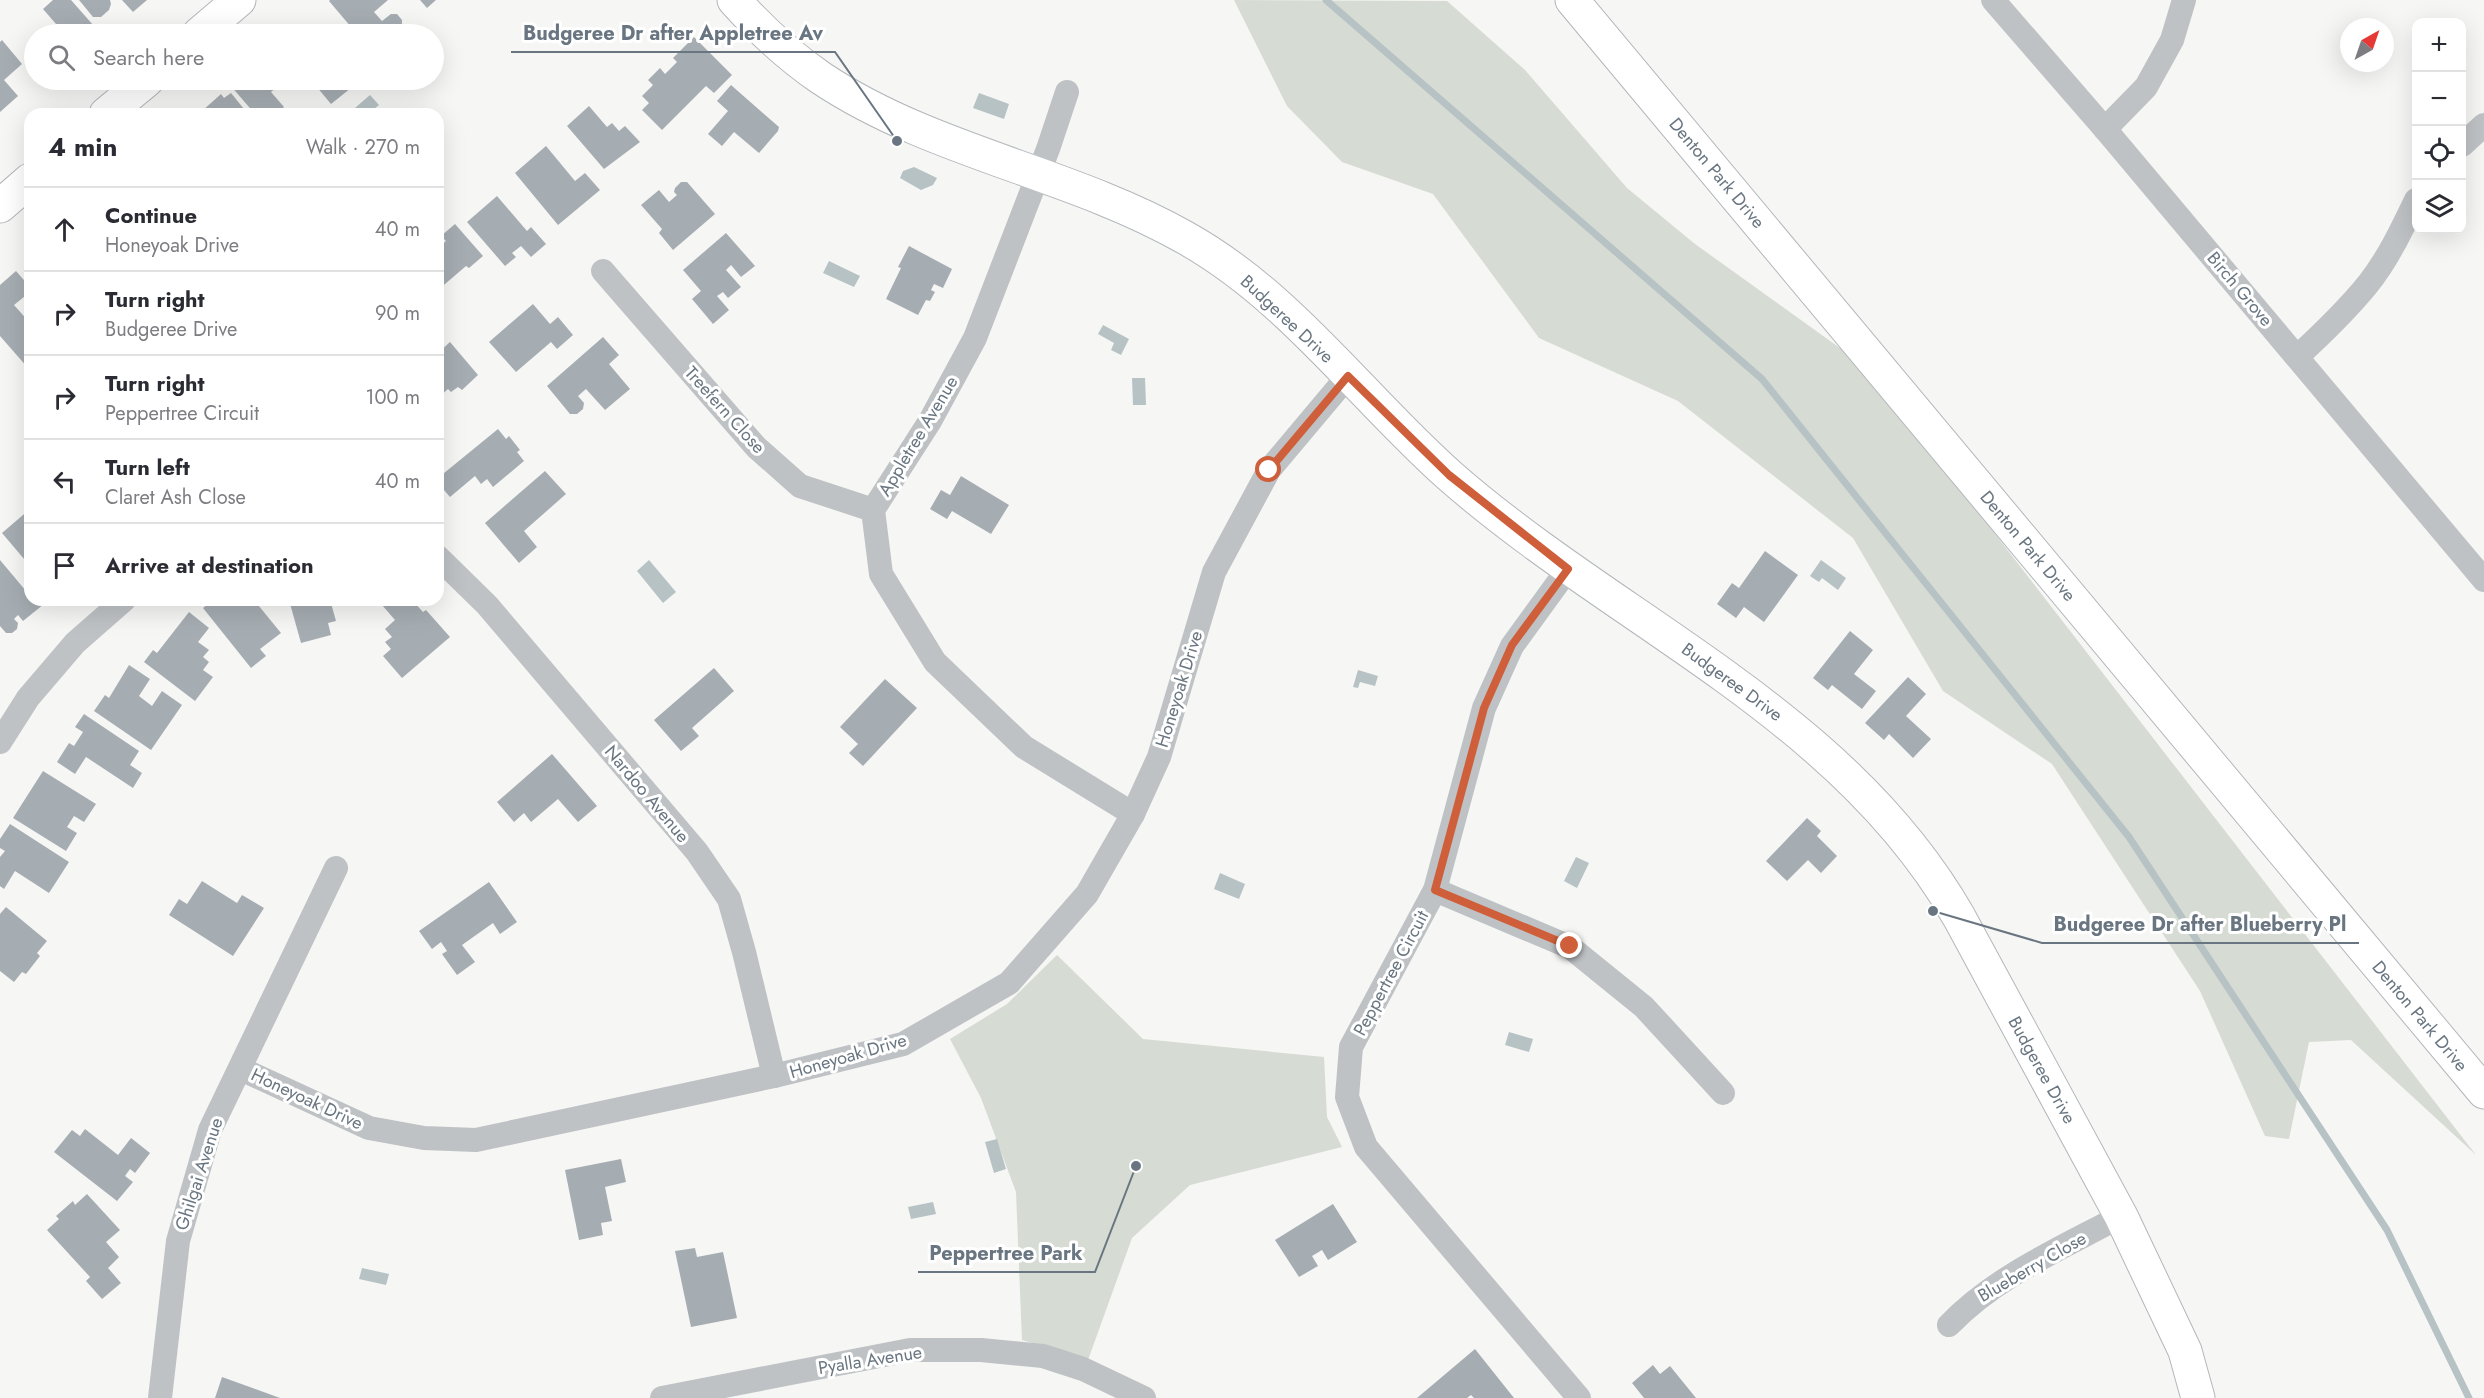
<!DOCTYPE html>
<meta charset="utf-8">
<style>
:root{--surface:#fff;--page:#f7f7f7;--text:#2b2b33;--muted:#7c7c81;--line:#e1e1e2}
body{margin:0;font-family:Jost,sans-serif;background:var(--page);color:var(--text)}
.controls{position:absolute;right:18px;top:18px;display:grid;overflow:hidden;border-radius:12px;box-shadow:0 6px 24px #0002}
.controls button{width:54px;height:54px;display:grid;place-items:center;padding:0;border:0;border-bottom:2px solid var(--line);background:var(--surface);color:var(--text);font:30px sans-serif}
.compass{position:absolute;left:2340px;top:18px;width:54px;height:54px;border-radius:50%;background:var(--surface);box-shadow:0 6px 24px #0002;rotate:40deg}
.stop{position:absolute;width:18px;height:18px;margin:-14px;border:4px solid #cf5f3b;border-radius:50%;background:#fff}
.stop.end{background:#cf5f3b;border-color:#fff;box-shadow:0 2px 6px #0008}
.list{margin:0;padding:0;list-style:none}
h2{display:flex;justify-content:space-between;align-items:center;height:78px;margin:0;padding:0 24px;font-size:26px}
h2 small{font-size:20px;font-weight:400;color:var(--muted)}
.list li{display:grid;grid-template-columns:39px 1fr auto;gap:18px;align-items:center;box-sizing:border-box;height:84px;padding:0 24px;border-top:2px solid var(--line)}
.list b{display:block;font-size:22px;white-space:nowrap}
.list p{margin:0;font-size:20px;white-space:nowrap;color:var(--muted)}
.list em{font-size:20px;font-style:normal;color:var(--muted)}
.icon{flex:none;width:33px;height:33px;fill:none;stroke:currentColor;stroke-width:2;stroke-linecap:round;stroke-linejoin:round}
.map{position:relative;flex:none;width:2484px;height:1398px;overflow:hidden}
.search{position:absolute;background:var(--surface);box-shadow:0 6px 24px #0002;left:24px;top:24px;width:420px;height:66px;display:flex;align-items:center;gap:15px;box-sizing:border-box;padding:0 21px;border-radius:33px;color:var(--muted);font-size:22px}
.panel{position:absolute;background:var(--surface);box-shadow:0 6px 24px #0002;left:24px;top:108px;width:420px;height:498px;border-radius:18px}
.map>svg:first-child{display:block}
.green{fill:#d6dbd3}
.water{fill:#b7c2c5}
.lines{fill:none;stroke-linecap:round;stroke-linejoin:round}
.stream{stroke:#b7c2c5;stroke-width:7}
.building{fill:#a6adb2}
.secondary-casing{stroke:#b3b7bb;stroke-width:35}
.street{stroke:#bec2c5;stroke-width:24}
.secondary{stroke:#fff;stroke-width:33}
.route{stroke:#cf5f3b;stroke-width:8}
.labels{text-anchor:middle;dominant-baseline:central;stroke-width:6;stroke-linejoin:round;paint-order:stroke}
.street-label{font-size:18px;fill:#697681;stroke:#fff}
.leader{fill:none;stroke:#697681;stroke-width:2}
.callout-dot{fill:#697681;stroke:#fff;stroke-width:2}
.callout-label{font-size:20px;text-anchor:middle;font-weight:bold;fill:#697681;stroke:#fff;stroke-width:6;stroke-linejoin:round;paint-order:stroke}
</style>
<div class="map">
<svg width="2484" height="1398" viewBox="0 0 2484 1398">
<rect width="100%" height="100%" fill="#f6f6f4"/>
<g class="green">
<path d="M1234,0L1447,1L1525,70L1627,188L1695,244L1844,351L1992,530L2476,1155L2351,1040L2309,1042L2289,1139L2265,1136L2200,991L2052,764L1943,691L1853,538L1678,401L1539,338L1433,194L1342,162L1287,106Z"/>
<path d="M1057,955L1143,1039L1324,1057L1327,1117L1342,1147L1190,1185L1132,1238L1088,1360L1022,1340L1016,1192L981,1098L950,1039L1007,1004Z"/>
</g>
<g class="water">
<path d="M979,93L1009,104L1004,119L973,108Z"/>
<path d="M370,95L379,105L368,114H348Z"/>
<path d="M914,167L937,178L933,185L921,190L900,178L903,171Z"/>
<path d="M829,261L860,276L854,287L823,273Z"/>
<path d="M1103,325L1129,339L1121,355L1111,350L1114,343L1098,334Z"/>
<path d="M1132,378H1145L1146,405H1133Z"/>
<path d="M649,560L676,592L663,603L637,571Z"/>
<path d="M1821,560L1846,578L1838,590L1822,578L1819,582L1810,576Z"/>
<path d="M1358,670L1378,676L1375,686L1360,682L1358,688L1353,687Z"/>
<path d="M1576,857L1589,863L1577,888L1564,881Z"/>
<path d="M1220,873L1245,884L1239,899L1214,889Z"/>
<path d="M1509,1032L1533,1039L1529,1052L1505,1045Z"/>
<path d="M997,1139L1006,1169L994,1173L985,1142Z"/>
<path d="M933,1202L936,1214L911,1219L908,1207Z"/>
<path d="M362,1268L389,1274L386,1285L359,1279Z"/>
</g>
<g class="lines">
<path class="stream" d="M1326,0L1762,379L2129,837L2387,1230L2469,1398"/>
</g>
<g class="building">
<path d="M53,0H71L101,34H45L56,24L43,9Z"/>
<path d="M79,0H110L111,4L109,10L101,17H93Z"/>
<path d="M122,0H147L133,12Z"/>
<path d="M330,0H388L374,12L382,21L391,14H397L402,20V27L393,34H357L329,1Z"/>
<path d="M420,0H436L427,8Z"/>
<path d="M327,27L333,34H318Z"/>
<path d="M295,28L301,34H288Z"/>
<path d="M694,37L732,75L714,93L706,86L662,130L642,110L649,103L642,96L653,85L648,80L660,68L665,74L677,62L673,58Z"/>
<path d="M2,40L22,64L4,80L18,96L0,112V42Z"/>
<path d="M236,80H286L271,92L284,107L276,114H255L230,85Z"/>
<path d="M311,80H361L331,104Z"/>
<path d="M731,85L779,127L778,131L759,153L734,132L722,146L708,134L728,111L717,101Z"/>
<path d="M231,93L244,109L239,114H204L202,111L221,94L224,98Z"/>
<path d="M589,106L607,127L612,123L619,131L625,126L640,142L604,169L567,126Z"/>
<path d="M546,146L575,181L585,173L600,190L558,225L515,173Z"/>
<path d="M681,182H687L715,214L673,250L659,233L662,229L641,205L659,190L669,202L677,195L674,192L675,188Z"/>
<path d="M497,196L527,231L531,227L546,244L531,257L521,246L512,253L516,257L505,266L467,222Z"/>
<path d="M455,224L483,256L469,268L466,266L438,290V248L446,241L441,236Z"/>
<path d="M726,233L755,266L741,277L731,265L726,270L741,287L728,298L723,292L717,296L729,310L713,324L692,299L701,291L683,270Z"/>
<path d="M909,246L952,269L943,288L934,284L931,290L935,292L930,301L926,300L918,315L886,299L901,268L898,267Z"/>
<path d="M16,271L30,287V292L14,305L30,323V366L28,368L0,336V285Z"/>
<path d="M533,304L550,324L558,317L573,335L557,349L551,342L516,372L489,342Z"/>
<path d="M603,337L619,355L609,364L630,389L605,410L586,389L578,396L584,403L583,409L577,414H570L547,386Z"/>
<path d="M450,342L478,375L462,390L458,387L451,392L448,389L438,398V353Z"/>
<path d="M498,429L506,439L509,436L520,450L517,452L524,461L493,487L487,479L481,484L475,476L450,497L438,483V478Z"/>
<path d="M545,471L566,494L524,531L537,547L519,563L485,523Z"/>
<path d="M961,476L1009,505L991,534L952,511L947,519L930,509L941,490L950,495Z"/>
<path d="M30,509V566L2,533Z"/>
<path d="M1765,551L1798,575L1764,622L1744,607L1736,618L1717,604L1732,583L1739,588Z"/>
<path d="M0,560L26,591L30,588V600H49L23,621L18,615L14,619L18,623L17,629L12,633H6L0,626Z"/>
<path d="M213,600H254L281,633L260,649L266,656L251,668L203,608Z"/>
<path d="M289,600H340L331,603L336,621L328,623L331,635L301,643Z"/>
<path d="M388,600H412L423,612L426,610L450,637L402,678L383,656L391,649L385,642L392,637L385,629L395,620L382,605Z"/>
<path d="M189,612L209,628L198,642L209,650L203,657L209,662L203,670L213,677L195,701L144,662L153,650L157,653Z"/>
<path d="M1850,631L1873,650L1854,674L1876,691L1862,709L1832,685L1828,690L1813,678Z"/>
<path d="M129,665L150,679L139,696L152,706L162,691L182,705L151,750L94,711L105,695L109,698Z"/>
<path d="M714,668L734,691L692,728L699,736L681,751L654,720Z"/>
<path d="M1908,677L1926,694L1906,716L1931,739L1913,758L1889,734L1884,740L1865,723Z"/>
<path d="M885,679L917,708L863,766L849,753L858,744L840,727Z"/>
<path d="M84,714L139,751L130,765L142,773L133,788L86,757L75,774L57,762L69,743L74,746L83,732L75,727Z"/>
<path d="M552,754L597,806L578,822L558,799L531,822L524,813L514,822L497,802Z"/>
<path d="M43,771L96,804L84,822L74,816L67,827L77,833L66,851L13,818Z"/>
<path d="M1807,818L1821,831L1817,836L1837,856L1821,873L1808,860L1787,881L1766,861Z"/>
<path d="M10,824L69,862L49,893L15,871L4,889L0,886V857L5,851L0,848V839Z"/>
<path d="M202,881L237,903L242,895L264,908L233,956L169,915L179,899L187,904Z"/>
<path d="M489,882L517,922L500,934L493,923L462,945L475,962L457,975L442,954L447,951L441,942L432,949L419,931Z"/>
<path d="M6,907L47,941L37,953L40,956L26,974L22,972L14,982L0,971V914Z"/>
<path d="M85,1129L118,1155L131,1138L150,1153L135,1173L130,1169L125,1176L133,1182L117,1201L54,1152L72,1130L80,1136Z"/>
<path d="M621,1159L626,1182L605,1187L612,1221L601,1223L603,1235L579,1240L565,1170Z"/>
<path d="M87,1194L120,1230L106,1242L119,1257L108,1268L121,1283L102,1299L86,1281L90,1277L47,1230L59,1219L56,1216L73,1201L75,1205Z"/>
<path d="M1333,1204L1357,1242L1328,1260L1322,1250L1312,1256L1318,1266L1299,1277L1275,1240Z"/>
<path d="M695,1248L697,1257L723,1252L737,1318L691,1327L675,1251Z"/>
<path d="M1475,1349L1514,1398H1474L1471,1395L1467,1398H1417Z"/>
<path d="M1653,1365L1660,1374L1670,1366L1696,1398H1644L1632,1383Z"/>
<path d="M222,1377L280,1398H215Z"/>
</g>
<g class="lines">
<defs>
<g id="secondary">
<path d="M734,0C760,29 789,56 821,78C932,152 1069,172 1184,237C1289,295 1362,398 1450,476C1619,624 1843,714 1959,917L2121,1216L2185,1351L2198,1398"/>
<path d="M1572,0L2484,1092"/>
<path d="M199,34L239,0"/>
<path d="M106,114L147,80"/>
<path d="M0,206L30,180"/>
</g>
</defs>
<use href="#secondary" class="secondary-casing"/>
<g class="street">
<path d="M1993,0L2105,129L2484,580"/>
<path d="M1067,92L1048,149L975,338L930,421L873,510L881,574L935,662L1024,747L1133,814"/>
<path d="M2105,129L2146,87L2172,40L2184,0"/>
<path d="M2462,145L2484,125"/>
<path d="M603,271L756,447L800,486L873,510"/>
<path d="M2297,357C2322,334 2347,310 2368,284C2388,259 2402,229 2416,200"/>
<path d="M438,557L487,605L697,852L729,899L744,952L774,1076"/>
<path d="M1568,569L1512,646L1484,708L1435,890L1351,1047L1347,1097L1366,1147L1579,1398"/>
<path d="M0,742L28,698L75,643L124,600"/>
<path d="M1435,890L1570,947L1644,1007L1723,1093"/>
<path d="M241,1069L369,1128L424,1138L476,1140L774,1076L903,1044L1009,983L1087,894L1133,814L1159,757L1214,572L1269,470L1348,376"/>
<path d="M1949,1325C1996,1276 2062,1248 2121,1216"/>
<path d="M160,1398L178,1241L210,1130L336,868"/>
<path d="M662,1398L910,1350H981L1043,1356L1083,1369L1144,1398"/>
</g>
<use href="#secondary" class="secondary"/>
</g>
<g class="lines">
<path class="route" d="M1269,470L1348,376L1449,475L1568,569L1512,645L1484,708L1435,890L1570,946"/>
</g>
<g class="labels">
<g class="street-label">
<text transform="translate(1717 173) rotate(50)">Denton Park Drive</text>
<text transform="translate(2240 289) rotate(50)">Birch Grove</text>
<text transform="translate(1287 319) rotate(43)">Budgeree Drive</text>
<text transform="translate(725 410) rotate(48)">Treefern Close</text>
<text transform="translate(918 436) rotate(-59)">Appletree Avenue</text>
<text transform="translate(2028 546) rotate(50)">Denton Park Drive</text>
<text transform="translate(1732 682) rotate(36)">Budgeree Drive</text>
<text transform="translate(1179 689) rotate(-73)">Honeyoak Drive</text>
<text transform="translate(647 794) rotate(50)">Nardoo Avenue</text>
<text transform="translate(1391 973) rotate(-62)">Peppertree Circuit</text>
<text transform="translate(2420 1016) rotate(50)">Denton Park Drive</text>
<text transform="translate(848 1056) rotate(-16)">Honeyoak Drive</text>
<text transform="translate(2042 1070) rotate(61)">Budgeree Drive</text>
<text transform="translate(307 1099) rotate(25)">Honeyoak Drive</text>
<text transform="translate(199 1174) rotate(-72)">Ghilgai Avenue</text>
<text transform="translate(2032 1267) rotate(-30)">Blueberry Close</text>
<text transform="translate(870 1360) rotate(-9)">Pyalla Avenue</text>
</g>
</g>
<path class="leader" d="M897 141L835 52H511M1933 911L2042 943H2359M1136 1166L1095 1272H918"/>
<g class="callout-dot">
<circle cx="897" cy="141" r="6"/>
<circle cx="1933" cy="911" r="6"/>
<circle cx="1136" cy="1166" r="6"/>
</g>
<g class="callout-label">
<text x="673" y="40">Budgeree Dr after Appletree Av</text>
<text x="2200" y="931">Budgeree Dr after Blueberry Pl</text>
<text x="1006" y="1260">Peppertree Park</text>
</g>
</svg>
<div class="controls">
<button>+</button>
<button>−</button>
<button><svg class="icon" aria-label="locate" viewBox="0 0 24 24"><circle cx="12" cy="12" r="6"/><path d="M12 2v4M12 18v4M2 12h4M18 12h4"/></svg></button>
<button><svg class="icon" aria-label="layers" viewBox="0 0 24 24"><path d="M12 4l9 5-9 5-9-5zM3 14l9 5 9-5"/></svg></button>
</div>
<svg class="compass" viewBox="-18 -18 36 36"><path d="M0-13l5 13h-10z" fill="#e53935"/><path d="M0 13l5-13h-10z" fill="#7c7c81"/></svg>
<div class="stop" style="left:1269px;top:470px"></div>
<div class="stop end" style="left:1570px;top:946px"></div>
<div class="search"><svg class="icon" aria-label="search" viewBox="0 0 24 24"><circle cx="10" cy="10" r="6"/><path d="M15 15l6 6"/></svg>Search here</div>
<section class="panel">
<h2>4 min<small>Walk · 270 m</small></h2>
<ul class="list">
<li><svg class="icon" aria-label="ahead" viewBox="0 0 24 24"><path d="M12 20V5M6 11l6-6 6 6"/></svg><div><b>Continue</b><p>Honeyoak Drive</p></div><em>40 m</em></li>
<li><svg class="icon" aria-label="right" viewBox="0 0 24 24"><path d="M7 20v-9h11M14 6l5 5-5 5"/></svg><div><b>Turn right</b><p>Budgeree Drive</p></div><em>90 m</em></li>
<li><svg class="icon" aria-label="right" viewBox="0 0 24 24"><path d="M7 20v-9h11M14 6l5 5-5 5"/></svg><div><b>Turn right</b><p>Peppertree Circuit</p></div><em>100 m</em></li>
<li><svg class="icon" aria-label="left" viewBox="0 0 24 24"><path d="M17 20v-9H6M10 6l-5 5 5 5"/></svg><div><b>Turn left</b><p>Claret Ash Close</p></div><em>40 m</em></li>
<li><svg class="icon" aria-label="arrive" viewBox="0 0 24 24"><path d="M6 21V4h12l-3 4 3 4H6"/></svg><div><b>Arrive at destination</b></div></li>
</ul>
</section>
</div>
